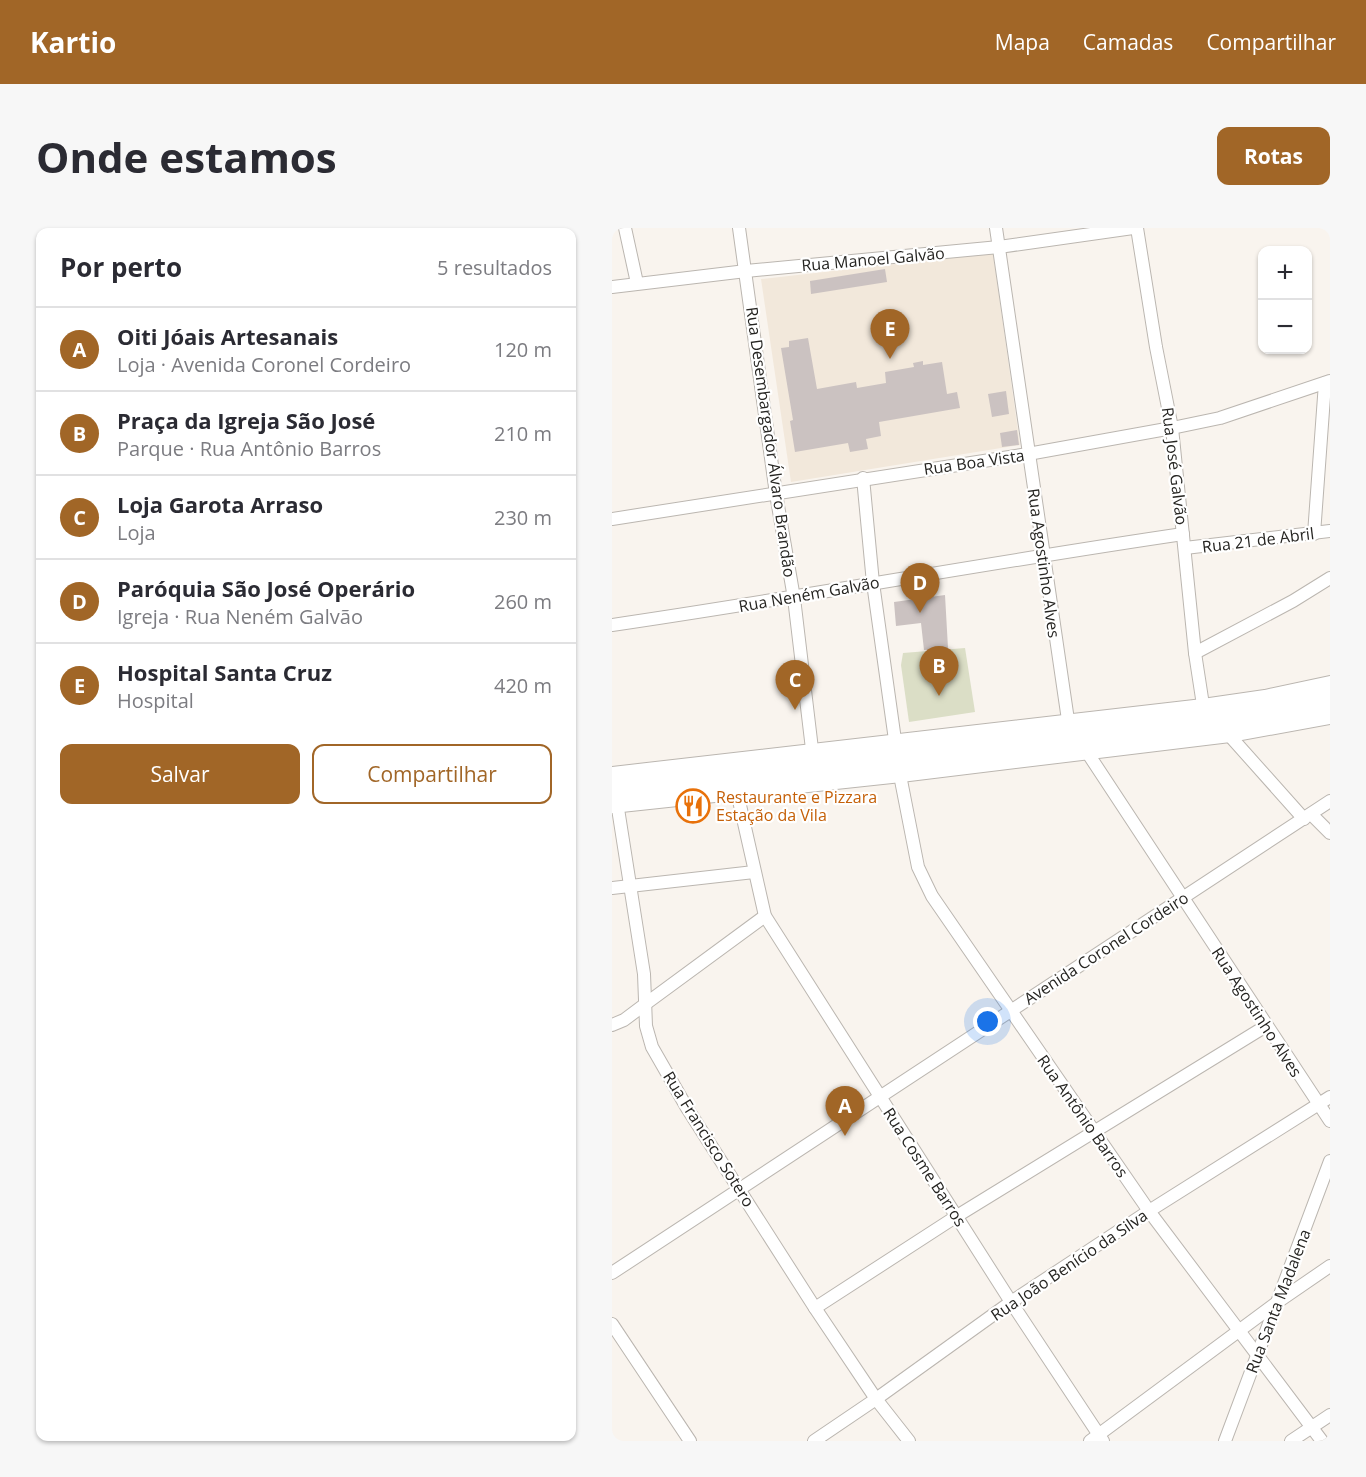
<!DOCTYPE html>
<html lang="pt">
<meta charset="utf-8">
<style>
:root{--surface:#fff;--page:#f7f7f7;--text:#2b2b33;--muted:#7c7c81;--line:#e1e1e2;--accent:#a16627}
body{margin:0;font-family:"Open Sans",sans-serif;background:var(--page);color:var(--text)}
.controls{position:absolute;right:18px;top:18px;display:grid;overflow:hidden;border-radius:12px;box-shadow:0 2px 4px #0004}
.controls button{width:54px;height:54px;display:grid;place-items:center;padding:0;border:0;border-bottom:2px solid var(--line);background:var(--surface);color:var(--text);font:30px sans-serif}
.you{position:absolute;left:376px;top:794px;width:21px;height:21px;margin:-15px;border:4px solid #fff;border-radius:50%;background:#1a73e8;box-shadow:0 0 0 9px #1a73e833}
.badge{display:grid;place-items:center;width:39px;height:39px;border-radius:50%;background:var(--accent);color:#fff;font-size:20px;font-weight:700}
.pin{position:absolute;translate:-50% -50px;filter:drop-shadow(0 2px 3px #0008)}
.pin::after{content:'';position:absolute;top:32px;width:21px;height:18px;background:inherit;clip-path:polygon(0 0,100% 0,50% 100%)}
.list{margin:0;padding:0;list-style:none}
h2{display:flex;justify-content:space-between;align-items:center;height:78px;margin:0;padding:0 24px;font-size:26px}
h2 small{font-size:20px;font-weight:400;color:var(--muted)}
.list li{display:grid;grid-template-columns:39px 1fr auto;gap:18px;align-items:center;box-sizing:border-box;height:84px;padding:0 24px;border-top:2px solid var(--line)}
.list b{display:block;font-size:22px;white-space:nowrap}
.list p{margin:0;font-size:20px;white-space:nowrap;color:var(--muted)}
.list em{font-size:20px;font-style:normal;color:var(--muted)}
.actions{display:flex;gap:12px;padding:18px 24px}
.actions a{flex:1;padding:14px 0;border:2px solid var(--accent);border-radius:12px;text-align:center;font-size:21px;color:var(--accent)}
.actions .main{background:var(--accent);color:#fff}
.map{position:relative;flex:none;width:718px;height:1213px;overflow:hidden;border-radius:12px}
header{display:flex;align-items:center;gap:36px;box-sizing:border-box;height:84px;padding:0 30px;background:var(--accent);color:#fff}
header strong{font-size:28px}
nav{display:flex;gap:33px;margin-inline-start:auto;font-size:21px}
.intro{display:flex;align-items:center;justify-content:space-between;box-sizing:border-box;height:144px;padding:0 36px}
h1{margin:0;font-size:42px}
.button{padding:15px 27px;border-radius:12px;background:var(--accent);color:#fff;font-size:21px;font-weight:700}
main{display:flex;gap:36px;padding:0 36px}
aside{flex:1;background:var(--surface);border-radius:12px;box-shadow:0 2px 4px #0004}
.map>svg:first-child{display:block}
.built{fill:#f2e8db}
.green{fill:#dbdec6}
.building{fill:#cbc2c1}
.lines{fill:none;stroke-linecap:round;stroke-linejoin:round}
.minor-casing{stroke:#bbb6b0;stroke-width:14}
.major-casing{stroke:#bbb6b0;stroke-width:17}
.minor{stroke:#fff;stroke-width:12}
.major{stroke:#fff;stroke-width:15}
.labels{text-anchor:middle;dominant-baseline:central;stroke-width:4.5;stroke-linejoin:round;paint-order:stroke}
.street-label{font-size:16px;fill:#262522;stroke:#fff}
.food-label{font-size:16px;fill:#c56008;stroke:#fff;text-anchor:start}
</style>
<header>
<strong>Kartio</strong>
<nav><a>Mapa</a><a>Camadas</a><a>Compartilhar</a></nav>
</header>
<div class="intro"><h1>Onde estamos</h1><a class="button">Rotas</a></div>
<main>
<aside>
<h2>Por perto<small>5 resultados</small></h2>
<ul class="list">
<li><span class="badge">A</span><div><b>Oiti Jóais Artesanais</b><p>Loja · Avenida Coronel Cordeiro</p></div><em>120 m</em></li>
<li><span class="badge">B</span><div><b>Praça da Igreja São José</b><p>Parque · Rua Antônio Barros</p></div><em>210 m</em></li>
<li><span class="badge">C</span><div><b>Loja Garota Arraso</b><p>Loja</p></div><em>230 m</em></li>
<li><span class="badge">D</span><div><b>Paróquia São José Operário</b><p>Igreja · Rua Neném Galvão</p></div><em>260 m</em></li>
<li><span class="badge">E</span><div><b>Hospital Santa Cruz</b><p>Hospital</p></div><em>420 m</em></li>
</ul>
<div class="actions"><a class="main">Salvar</a><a>Compartilhar</a></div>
</aside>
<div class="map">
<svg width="718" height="1213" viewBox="0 0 718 1213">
<rect width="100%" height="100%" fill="#f9f4ee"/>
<path class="built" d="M381,25L408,217L179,254L149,51Z"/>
<path class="green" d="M353,420L363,484L297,494L289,437L291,425Z"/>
<g class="building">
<path d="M273,41L275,54L199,66L198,53Z"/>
<path d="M196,110L205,161L244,154L245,160L274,155L273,144L302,139L301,135L311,133V137L330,134L335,166L345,164L348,180L267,194L269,208L254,211L256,221L238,224L236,215L183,224L178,193L181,192L169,120L177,119V113Z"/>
<path d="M394,163L397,186L380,189L376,166Z"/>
<path d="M405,202L407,217L390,219L388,205Z"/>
<path d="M333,367L336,420L312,422L309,395L284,398L282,374Z"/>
</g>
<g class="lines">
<defs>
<g id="minor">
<path d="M13,0L25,55"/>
<path d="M127,0L164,266L182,370L200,521L197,527"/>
<path d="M384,0L456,492"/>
<path d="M525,0L544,119L560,200L583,425L591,477"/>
<path d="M0,59L134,43L387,19L521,0"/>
<path d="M251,250L261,355L283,512"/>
<path d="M0,291L416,226L560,200L608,190L718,153"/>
<path d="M702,306L713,155"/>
<path d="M573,320L718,303"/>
<path d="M0,397C191,369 380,334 571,306"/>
<path d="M583,425L681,373L718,350"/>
<path d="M618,508L692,591"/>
<path d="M475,524L718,893"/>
<path d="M286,537L306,639L320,668L537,983L710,1213"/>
<path d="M0,545L591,477L653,468L718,454"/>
<path d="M123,555L153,688L399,1074L491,1213"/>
<path d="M4,568L32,746L34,798L40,819L75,880L203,1080L264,1171L297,1213"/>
<path d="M0,579L289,548L618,508L718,490"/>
<path d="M699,586L718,605"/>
<path d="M0,660L142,644"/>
<path d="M0,797L12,792L32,777L153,688"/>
<path d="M0,1045L718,573"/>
<path d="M203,1080L345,988L654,798"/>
<path d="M0,1096L78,1213"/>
<path d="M202,1213L264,1171L399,1074L537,983L718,869"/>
<path d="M478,1213L667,1073L718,1038"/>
<path d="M613,1213L718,933"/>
<path d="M679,1213L718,1187"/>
</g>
<g id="major">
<path d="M0,555L578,491L644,481L718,467"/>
<path d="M0,568L587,502L634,496L718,480"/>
</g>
</defs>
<use href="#minor" class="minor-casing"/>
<use href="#major" class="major-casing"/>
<use href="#minor" class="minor"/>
<use href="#major" class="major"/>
</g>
<defs>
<symbol id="restaurant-ring" viewBox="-11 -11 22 22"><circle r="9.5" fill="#fff" stroke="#e8710a" stroke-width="1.5"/><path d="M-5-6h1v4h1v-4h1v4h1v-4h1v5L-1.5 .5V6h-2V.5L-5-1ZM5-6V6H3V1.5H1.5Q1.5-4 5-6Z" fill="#e8710a"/></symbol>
</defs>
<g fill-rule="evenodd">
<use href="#restaurant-ring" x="62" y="559" width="38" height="38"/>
</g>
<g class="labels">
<g class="street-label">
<text transform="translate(261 31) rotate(-5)">Rua Manoel Galvão</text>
<text transform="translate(159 214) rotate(82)">Rua Desembargador Álvaro Brandão</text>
<text transform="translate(362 234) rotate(-8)">Rua Boa Vista</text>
<text transform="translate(563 238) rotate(83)">Rua José Galvão</text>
<text transform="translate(646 312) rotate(-7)">Rua 21 de Abril</text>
<text transform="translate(432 335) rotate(82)">Rua Agostinho Alves</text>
<text transform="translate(197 366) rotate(-10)">Rua Neném Galvão</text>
<text transform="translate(494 720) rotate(-33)">Avenida Coronel Cordeiro</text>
<text transform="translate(645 784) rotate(57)">Rua Agostinho Alves</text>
<text transform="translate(471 888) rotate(55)">Rua Antônio Barros</text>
<text transform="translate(97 911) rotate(58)">Rua Francisco Sotero</text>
<text transform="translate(313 939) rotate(57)">Rua Cosme Barros</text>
<text transform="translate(457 1037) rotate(-34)">Rua João Benício da Silva</text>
<text transform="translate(666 1073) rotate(-69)">Rua Santa Madalena</text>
</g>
<g class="food-label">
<text x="104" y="569">Restaurante e Pizzara<tspan x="104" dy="18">Estação da Vila</tspan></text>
</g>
</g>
</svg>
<div class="controls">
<button>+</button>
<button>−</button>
</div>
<div class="you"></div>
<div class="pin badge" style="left:233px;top:908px">A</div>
<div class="pin badge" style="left:327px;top:468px">B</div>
<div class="pin badge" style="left:183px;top:482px">C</div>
<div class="pin badge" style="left:308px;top:385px">D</div>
<div class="pin badge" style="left:278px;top:131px">E</div>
</div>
</main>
